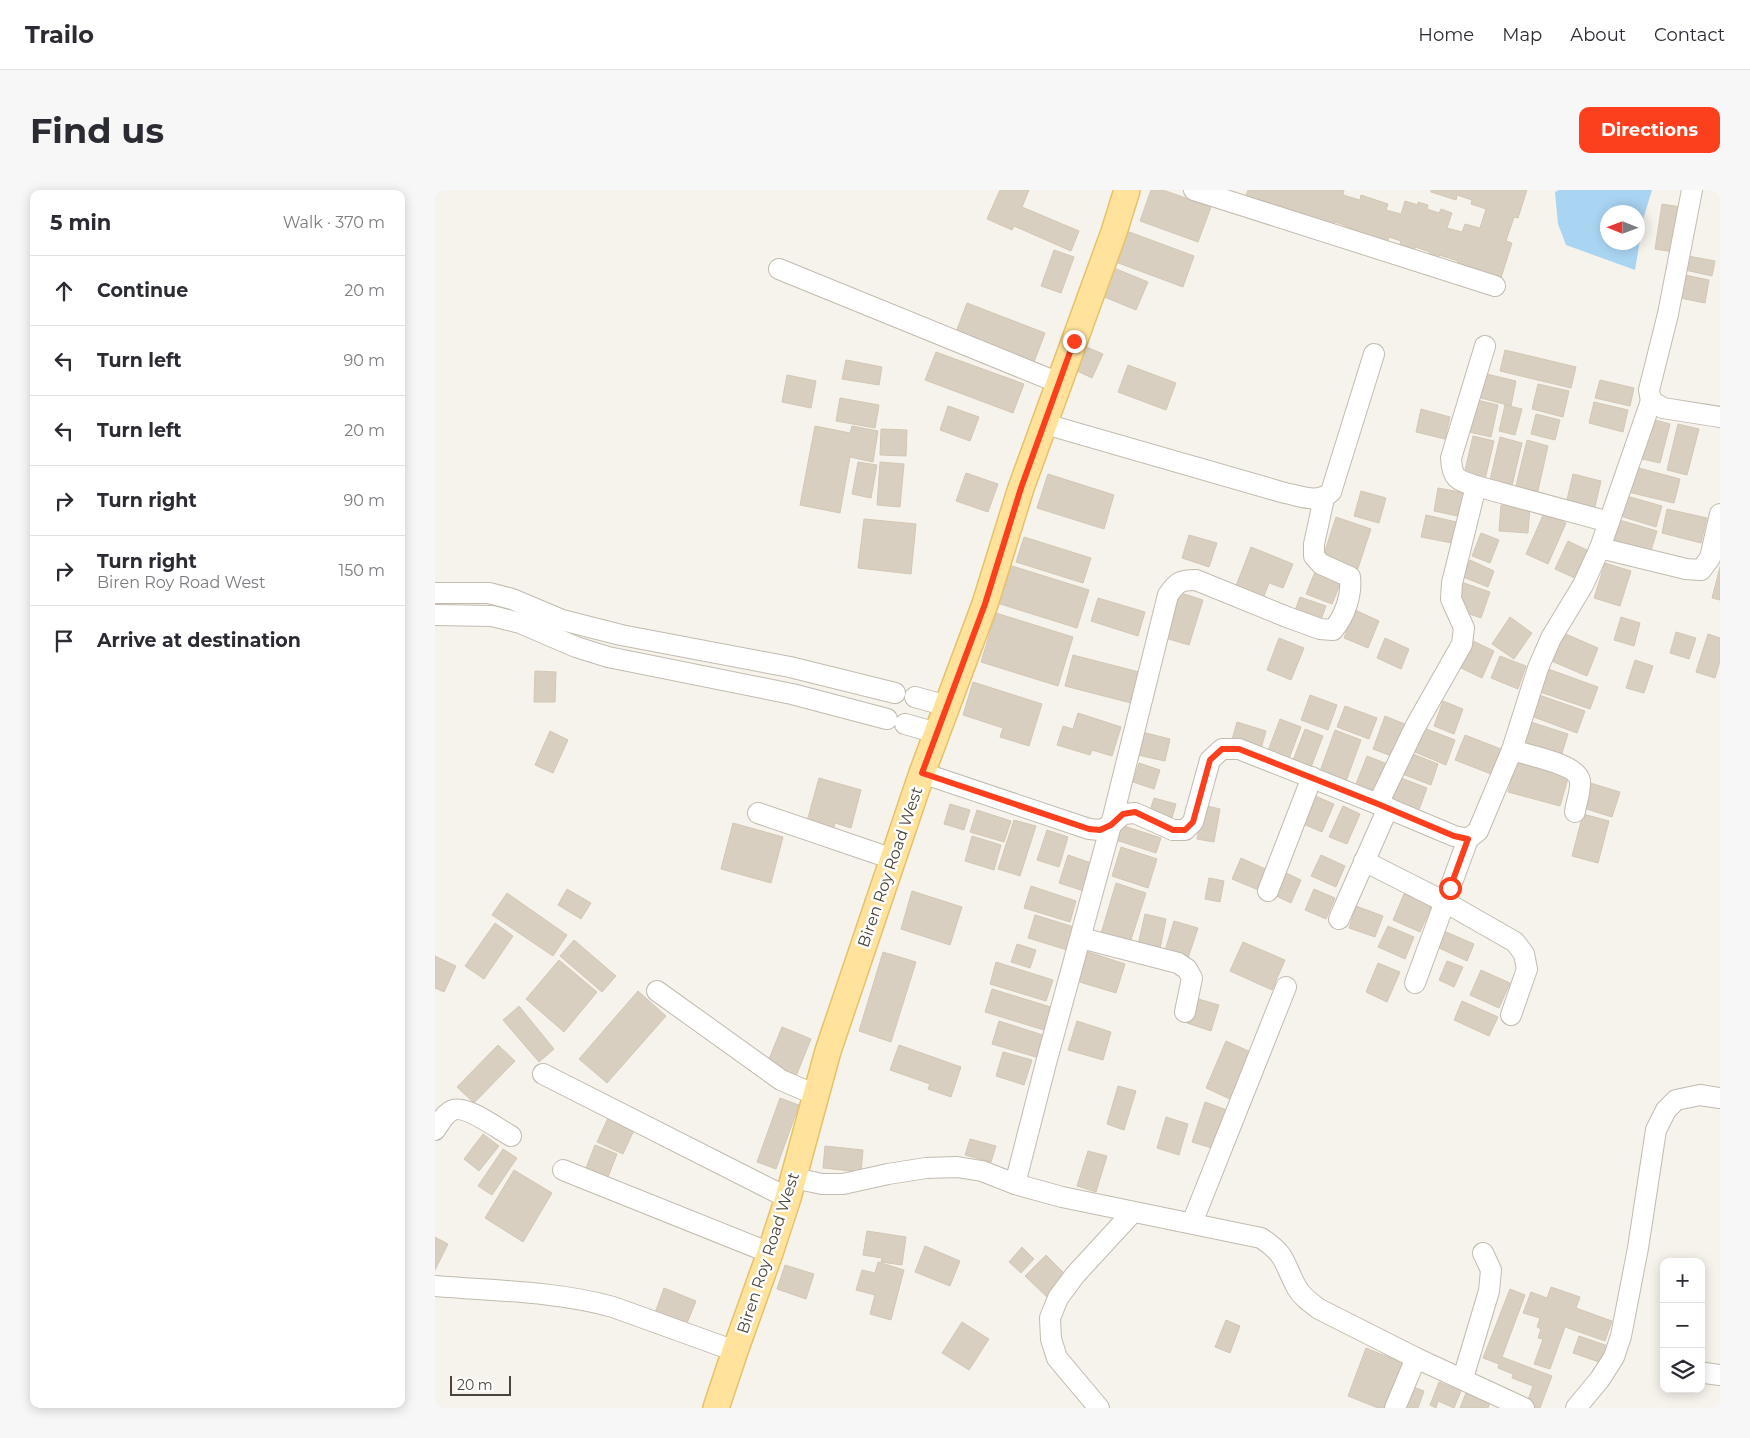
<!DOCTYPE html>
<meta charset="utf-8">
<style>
:root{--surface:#fff;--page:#f7f7f7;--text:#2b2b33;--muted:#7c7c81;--line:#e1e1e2;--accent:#fc3f1d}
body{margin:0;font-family:Montserrat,sans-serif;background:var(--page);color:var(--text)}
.controls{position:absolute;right:15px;bottom:15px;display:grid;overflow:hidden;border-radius:10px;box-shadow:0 2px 12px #0003}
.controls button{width:45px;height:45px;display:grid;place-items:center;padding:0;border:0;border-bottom:1px solid var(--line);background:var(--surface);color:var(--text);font:25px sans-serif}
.compass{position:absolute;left:1165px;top:15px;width:45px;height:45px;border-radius:50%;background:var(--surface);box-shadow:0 2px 12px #0003;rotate:271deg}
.scale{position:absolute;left:15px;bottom:12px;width:61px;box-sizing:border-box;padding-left:5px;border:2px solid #4b4439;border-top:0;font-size:14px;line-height:18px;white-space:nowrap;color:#4b4439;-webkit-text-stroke:4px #fff;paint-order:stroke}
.stop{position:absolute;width:15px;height:15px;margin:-11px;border:4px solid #fc3f1d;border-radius:50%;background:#fff}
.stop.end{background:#fc3f1d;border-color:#fff;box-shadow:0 1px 5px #0008}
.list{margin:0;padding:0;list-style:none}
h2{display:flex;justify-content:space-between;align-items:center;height:65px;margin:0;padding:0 20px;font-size:21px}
h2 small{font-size:16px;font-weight:400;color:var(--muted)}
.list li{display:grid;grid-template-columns:32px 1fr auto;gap:15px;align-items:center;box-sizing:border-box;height:70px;padding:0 20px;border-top:1px solid var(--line)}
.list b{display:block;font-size:19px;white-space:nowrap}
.list p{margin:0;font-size:16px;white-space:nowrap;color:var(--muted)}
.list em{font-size:16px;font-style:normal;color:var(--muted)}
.icon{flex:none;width:28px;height:28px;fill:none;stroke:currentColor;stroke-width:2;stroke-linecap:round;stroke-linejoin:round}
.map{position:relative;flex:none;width:1285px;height:1218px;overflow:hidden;border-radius:10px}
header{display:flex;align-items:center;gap:30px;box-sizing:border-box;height:70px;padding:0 25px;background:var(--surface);border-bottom:1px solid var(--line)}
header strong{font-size:24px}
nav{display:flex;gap:28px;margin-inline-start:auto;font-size:18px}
.intro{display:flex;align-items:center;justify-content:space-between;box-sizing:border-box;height:120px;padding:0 30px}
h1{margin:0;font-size:35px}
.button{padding:12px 22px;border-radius:10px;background:var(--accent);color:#fff;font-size:18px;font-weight:700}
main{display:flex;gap:30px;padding:0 30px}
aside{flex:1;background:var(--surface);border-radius:10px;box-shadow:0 2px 12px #0003}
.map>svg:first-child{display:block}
.water{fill:#a9d4f2;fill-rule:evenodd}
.building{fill:#d8cfc1;stroke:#d3c7b4}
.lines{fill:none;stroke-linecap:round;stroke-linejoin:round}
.minor-casing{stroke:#c2bbae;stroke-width:22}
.major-casing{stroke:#e6c16a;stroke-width:28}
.minor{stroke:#fff;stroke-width:20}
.major{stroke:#ffe39c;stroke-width:25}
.route{stroke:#fc3f1d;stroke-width:6}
.labels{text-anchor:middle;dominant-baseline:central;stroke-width:5;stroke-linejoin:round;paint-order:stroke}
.street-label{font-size:16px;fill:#4b4439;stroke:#fff}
</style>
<header>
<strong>Trailo</strong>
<nav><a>Home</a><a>Map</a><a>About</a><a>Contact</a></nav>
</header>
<div class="intro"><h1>Find us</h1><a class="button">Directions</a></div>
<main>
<aside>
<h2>5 min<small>Walk · 370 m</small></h2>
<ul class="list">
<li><svg class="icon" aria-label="ahead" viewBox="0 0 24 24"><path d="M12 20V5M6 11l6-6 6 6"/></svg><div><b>Continue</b></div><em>20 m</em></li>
<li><svg class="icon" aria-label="left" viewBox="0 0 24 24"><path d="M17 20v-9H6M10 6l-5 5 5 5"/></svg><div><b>Turn left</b></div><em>90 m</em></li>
<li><svg class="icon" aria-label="left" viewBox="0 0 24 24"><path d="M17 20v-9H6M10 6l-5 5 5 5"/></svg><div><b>Turn left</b></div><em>20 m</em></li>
<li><svg class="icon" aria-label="right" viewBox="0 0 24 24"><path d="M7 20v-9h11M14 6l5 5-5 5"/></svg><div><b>Turn right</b></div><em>90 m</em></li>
<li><svg class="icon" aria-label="right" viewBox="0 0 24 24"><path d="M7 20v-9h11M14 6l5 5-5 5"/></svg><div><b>Turn right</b><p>Biren Roy Road West</p></div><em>150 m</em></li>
<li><svg class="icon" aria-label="arrive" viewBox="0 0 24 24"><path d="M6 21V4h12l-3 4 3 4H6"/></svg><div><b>Arrive at destination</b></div></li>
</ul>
</aside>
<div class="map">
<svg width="1285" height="1218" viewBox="0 0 1285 1218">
<rect width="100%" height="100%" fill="#f6f3ec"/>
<path class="water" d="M1124,0H1217L1209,26L1200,80L1131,55L1123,34L1120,2ZM1172,22H1202V52H1172Z"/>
<g class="building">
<path d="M565,0H594L587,17L644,41L636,61L579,36L577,40L552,29Z"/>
<path d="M716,0H728L776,17L763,52L705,31Z"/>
<path d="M813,0H909L908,5L925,10L926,5L953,14L951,20L966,24L970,11L983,15V12L993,15L992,19L1004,23L1006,19L1017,23L1012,38L1027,42L1030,34L1045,38L1051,19L1036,14L1037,10L1022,5L1021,10L996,2V0H1092L1083,28L1079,27L1071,51L1077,53L1065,91L1021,77L1023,71L1004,65L1003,70L994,67L995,62L980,57L979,62L964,57L966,51L954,47L951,56L909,42L911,36L900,32L898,38L856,25L857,20L840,14L839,18L810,9Z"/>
<path d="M1227,14L1246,17L1239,62L1220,59Z"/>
<path d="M689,40L759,66L748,97L678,71Z"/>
<path d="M619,60L639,67L626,103L606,96Z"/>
<path d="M1253,66L1280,71L1277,86L1250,80Z"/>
<path d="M679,78L713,92L701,120L667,106Z"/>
<path d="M1250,85L1274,90L1270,113L1245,108Z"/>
<path d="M532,113L610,143L599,172L521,142Z"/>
<path d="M647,155L668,164L657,188L636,178Z"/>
<path d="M1070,160L1141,177L1136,198L1065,181Z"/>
<path d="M501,162L589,194L578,223L490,190Z"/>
<path d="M411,170L447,177L444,195L407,189Z"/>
<path d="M693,175L741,193L731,220L683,202Z"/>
<path d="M1047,183L1081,191L1076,216L1042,207Z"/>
<path d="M352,185L381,191L376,218L347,212Z"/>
<path d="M1165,190L1199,198L1195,216L1160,208Z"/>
<path d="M1103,194L1134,201L1128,227L1097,219Z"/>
<path d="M405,208L444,215L440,238L401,231Z"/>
<path d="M1042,210L1063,215L1056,247L1034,242Z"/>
<path d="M1159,212L1193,220L1188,242L1154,233Z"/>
<path d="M1070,215L1087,219L1080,245L1064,241Z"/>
<path d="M513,216L544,227L535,251L505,240Z"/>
<path d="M986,219L1015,227L1010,249L981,242Z"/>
<path d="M1101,224L1125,230L1120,250L1096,244Z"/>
<path d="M1213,228L1235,234L1225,273L1203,268Z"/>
<path d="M1243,234L1264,239L1252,285L1232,280Z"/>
<path d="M380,236L415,243L417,236L443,241L438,272L415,267L405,323L365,315Z"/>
<path d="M446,239L472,240L471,266L445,265Z"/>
<path d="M1038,246L1059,251L1049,294L1028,289Z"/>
<path d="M1065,247L1087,253L1076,300L1054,294Z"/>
<path d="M1092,250L1113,256L1102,305L1080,300Z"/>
<path d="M423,272L442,275L436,308L417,304Z"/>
<path d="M445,272L469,274L465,317L442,315Z"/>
<path d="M1200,277L1245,289L1239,313L1193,302Z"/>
<path d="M531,283L563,294L553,322L521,311Z"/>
<path d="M613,284L679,305L669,339L602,318Z"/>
<path d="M1138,284L1166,291L1159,321L1131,314Z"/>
<path d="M1003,298L1031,303L1027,327L999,321Z"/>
<path d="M926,301L951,308L944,333L919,326Z"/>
<path d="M1188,305L1227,316L1221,337L1182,325Z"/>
<path d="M1066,315L1095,317L1093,343L1064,341Z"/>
<path d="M1232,319L1272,328L1266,353L1227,343Z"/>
<path d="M1109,323L1131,333L1113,374L1091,364Z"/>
<path d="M991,325L1026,333L1022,354L986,347Z"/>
<path d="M901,327L936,339L922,381L887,370Z"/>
<path d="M429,329L481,334L476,384L423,378Z"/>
<path d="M1181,329L1222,341L1214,367L1173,355Z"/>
<path d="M1046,343L1064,350L1055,373L1037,366Z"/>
<path d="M754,345L782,353L774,377L747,368Z"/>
<path d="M589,347L656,368L648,393L581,372Z"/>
<path d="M1133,351L1156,362L1144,390L1120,379Z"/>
<path d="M816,357L858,374L848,398L834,393L827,411L799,401Z"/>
<path d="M1035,370L1059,381L1053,397L1028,387Z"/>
<path d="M1170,373L1196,381L1185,416L1159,408Z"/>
<path d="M574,375L654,400L642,438L562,413Z"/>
<path d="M1285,377V410L1277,408Z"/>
<path d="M880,382L906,392L897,414L871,404Z"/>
<path d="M1026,392L1055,402L1046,428L1029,422L1019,413Z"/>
<path d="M743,402L768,410L754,455L730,448Z"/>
<path d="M865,407L891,416L884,435L858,426Z"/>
<path d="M663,408L710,422L703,446L656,431Z"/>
<path d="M920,420L944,431L933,458L909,448Z"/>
<path d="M561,423L638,447L623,496L546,472Z"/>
<path d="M1075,427L1097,443L1079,469L1057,454Z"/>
<path d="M1186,427L1205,433L1199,456L1179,450Z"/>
<path d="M1126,442L1163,458L1152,486L1114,470Z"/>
<path d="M1241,442L1261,448L1254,469L1235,463Z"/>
<path d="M1273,444L1285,448V471L1280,488L1261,482Z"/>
<path d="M844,448L869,458L856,490L832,480Z"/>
<path d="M950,448L974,459L966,479L942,468Z"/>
<path d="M1036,450L1059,461L1047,488L1024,477Z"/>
<path d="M638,465L704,482L696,513L630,496Z"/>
<path d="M1065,466L1091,476L1083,499L1056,488Z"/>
<path d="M1200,470L1218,476L1209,503L1191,498Z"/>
<path d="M1113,479L1163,497L1155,519L1105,502Z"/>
<path d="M100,481L121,482L120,512H99Z"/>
<path d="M538,492L607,514L594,556L565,547L568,538L528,525Z"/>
<path d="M875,505L902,515L893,540L866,530Z"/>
<path d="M1104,505L1150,521L1142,543L1096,526Z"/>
<path d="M1008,511L1028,519L1019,544L999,536Z"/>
<path d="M910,516L942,528L934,549L902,537Z"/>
<path d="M643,523L686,537L677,566L657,560L655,565L622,555L628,536L638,539Z"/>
<path d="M950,526L972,535L959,567L938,559Z"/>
<path d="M845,529L866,537L852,574L831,566Z"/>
<path d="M802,532L831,541L825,562L796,553Z"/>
<path d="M1096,532L1133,544L1125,570L1088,558Z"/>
<path d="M989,538L1020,550L1011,575L980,562Z"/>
<path d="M870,539L888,546L875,580L857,573Z"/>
<path d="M900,540L926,550L910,594L884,584Z"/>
<path d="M115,541L133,550L118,583L100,575Z"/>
<path d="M703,541L735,549L730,571L698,564Z"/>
<path d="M1030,545L1066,559L1056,584L1020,570Z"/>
<path d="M973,562L1003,574L996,595L965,583Z"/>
<path d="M932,566L955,575L942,608L919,599Z"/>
<path d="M1081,571L1134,585L1125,616L1073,602Z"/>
<path d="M704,573L725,580L719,599L698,592Z"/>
<path d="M961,586L992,598L982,625L951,613Z"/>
<path d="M384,588L426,600L416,638L400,633L398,642L371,635Z"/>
<path d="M1152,592L1185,602L1177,627L1145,617Z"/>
<path d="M878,605L899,614L887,642L866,633Z"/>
<path d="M719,608L741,614L736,631L714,624Z"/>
<path d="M515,614L535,620L529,640L509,634Z"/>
<path d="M768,615L785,619L779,652L762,649Z"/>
<path d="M908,616L925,624L912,654L894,647Z"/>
<path d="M542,620L576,631L569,652L535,642Z"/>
<path d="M1148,624L1174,631L1163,673L1137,666Z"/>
<path d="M579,630L601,636L585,686L563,679Z"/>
<path d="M298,633L348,647L336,693L286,679Z"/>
<path d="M686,635L726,648L721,663L681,650Z"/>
<path d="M612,640L633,647L624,677L602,670Z"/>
<path d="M537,646L566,655L559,680L530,671Z"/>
<path d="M686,657L722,669L713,698L677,686Z"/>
<path d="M633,665L662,675L652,702L624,693Z"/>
<path d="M886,665L910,676L901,697L876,686Z"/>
<path d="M806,668L835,681L826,701L797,689Z"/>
<path d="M847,681L866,690L856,713L837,704Z"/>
<path d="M774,688L789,691L785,712L770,709Z"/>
<path d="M681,693L711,703L694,756L665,747Z"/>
<path d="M596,696L641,711L635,732L589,718Z"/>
<path d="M132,699L156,713L146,729L123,715Z"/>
<path d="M879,699L900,708L891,729L870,720Z"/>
<path d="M477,701L527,717L515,755L466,739Z"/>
<path d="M72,703L132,745L118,766L57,725Z"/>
<path d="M969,704L997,715L985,742L958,730Z"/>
<path d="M921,716L948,726L940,747L914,738Z"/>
<path d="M710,724L731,729L724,764L702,759Z"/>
<path d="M600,725L639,737L632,760L593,748Z"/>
<path d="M739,731L763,738L752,771L729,764Z"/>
<path d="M60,733L78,746L49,789L30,776Z"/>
<path d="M953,736L979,747L970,769L943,757Z"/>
<path d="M1009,741L1039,754L1032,771L1002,757Z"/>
<path d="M139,750L181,786L167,802L125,766Z"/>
<path d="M808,752L850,770L837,800L795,781Z"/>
<path d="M582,754L601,760L595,778L576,772Z"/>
<path d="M647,760L690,774L681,803L638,790Z"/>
<path d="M448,762L481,772L456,852L424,841Z"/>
<path d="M0,766L21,776L9,802L0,798Z"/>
<path d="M124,770L162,802L129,842L91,809Z"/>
<path d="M1012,771L1028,777L1019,797L1004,790Z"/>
<path d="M561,772L618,790L611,811L555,794Z"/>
<path d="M943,773L965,782L952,812L931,802Z"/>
<path d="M1046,780L1075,793L1064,818L1035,805Z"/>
<path d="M557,799L619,818L612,841L550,822Z"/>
<path d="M203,801L231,826L172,893L144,869Z"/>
<path d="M760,808L784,815L776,841L752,833Z"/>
<path d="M1027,811L1063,827L1054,846L1019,830Z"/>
<path d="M84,816L119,859L104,872L68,830Z"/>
<path d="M564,831L611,846L604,868L557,854Z"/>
<path d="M642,831L676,842L668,870L633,860Z"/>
<path d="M347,837L376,849L361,886L332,874Z"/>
<path d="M791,851L818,863L797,910L771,898Z"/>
<path d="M63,855L80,871L39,913L22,897Z"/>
<path d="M464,855L526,877L516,907L493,899L495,894L455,880Z"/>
<path d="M568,862L597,870L589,895L561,886Z"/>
<path d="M683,896L701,901L689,940L672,934Z"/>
<path d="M345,908L364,915L341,979L322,972Z"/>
<path d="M770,912L792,920L780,959L757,952Z"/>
<path d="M731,927L753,934L744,965L722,958Z"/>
<path d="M173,928L199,940L188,964L162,952Z"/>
<path d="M48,944L64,956L44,981L29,969Z"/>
<path d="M535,949L561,956L556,972L530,965Z"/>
<path d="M160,955L182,964L171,992L149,983Z"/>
<path d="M390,956L428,960L426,982L388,978Z"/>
<path d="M68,959L82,968L57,1005L43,996Z"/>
<path d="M653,961L672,966L661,1002L642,996Z"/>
<path d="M79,980L117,1003L88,1052L50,1028Z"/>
<path d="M432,1041L471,1047L467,1075L446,1072L447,1068L428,1065Z"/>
<path d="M0,1047L13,1054L0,1080Z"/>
<path d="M490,1056L525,1071L515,1096L480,1082Z"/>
<path d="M587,1057L599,1069L586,1083L574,1072Z"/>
<path d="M611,1065L633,1087L613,1108L590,1086Z"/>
<path d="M443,1072L469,1080L456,1130L435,1124L440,1105L421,1100L427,1080L440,1083Z"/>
<path d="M350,1075L379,1084L371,1109L342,1099Z"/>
<path d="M1116,1097L1145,1107L1141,1118L1177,1131L1170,1151L1130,1137L1115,1179L1099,1174L1108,1149L1103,1148L1106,1139L1102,1137L1105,1128L1088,1123L1096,1102L1112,1108Z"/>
<path d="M229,1098L261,1111L250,1138L219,1126Z"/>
<path d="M1075,1099L1090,1105L1067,1167L1117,1186L1105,1218H1090L1098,1196L1077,1188L1078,1184L1063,1178L1064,1174L1048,1168Z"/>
<path d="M791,1130L805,1136L795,1163L780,1157Z"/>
<path d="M527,1132L554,1149L534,1180L507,1163Z"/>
<path d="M1144,1146L1173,1156L1167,1173L1138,1163Z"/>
<path d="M931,1158L973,1175L955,1218H943L913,1206Z"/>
<path d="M1004,1192L1026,1201L1019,1218L1003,1211L1001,1218L995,1215Z"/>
<path d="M973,1195L989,1201L983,1218H964Z"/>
<path d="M1031,1203L1055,1213L1053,1218H1025Z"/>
</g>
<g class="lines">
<defs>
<g id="minor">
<path d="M759,0L1060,96"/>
<path d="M1257,0L1233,124L1214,200L1216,211L1228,218L1285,227"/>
<path d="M344,79L624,193"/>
<path d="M1050,156L1016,268C1017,289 1022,290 1041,296L1174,332"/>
<path d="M610,234L850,303C866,306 883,314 896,302L939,164"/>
<path d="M1165,358L1251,379L1266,380L1275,368L1285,324"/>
<path d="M0,403H54L77,409L127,430L186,445L355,477L460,503"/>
<path d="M0,425L57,426L85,433L141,457L173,467L357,504L452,529"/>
<path d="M480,507L512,516"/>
<path d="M470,534L502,543"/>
<path d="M1077,560C1092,565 1143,574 1145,591C1146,601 1141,613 1140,622"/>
<path d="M487,583L654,639L665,640L676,635L688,624L700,623L738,640H750L758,632L775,570L787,559H804L943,614L1019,646L1033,649L1043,641L1077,560L1103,478L1116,448L1148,395L1165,358L1216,211"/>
<path d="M943,614L980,537L1027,454L1029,438L1016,409L1017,393L1041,296"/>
<path d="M323,623L458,669"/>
<path d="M929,671L1010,712L1080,752L1089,764L1092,779L1076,825"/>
<path d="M833,701L877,587"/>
<path d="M904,729L953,618"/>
<path d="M646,748L743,773L752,779L757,788L750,822"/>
<path d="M980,793L1033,649"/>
<path d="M222,801L346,890L381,905"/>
<path d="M108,884L353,1008"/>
<path d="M0,940C5,933 10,923 18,920C32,915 63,939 76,946"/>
<path d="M128,980L335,1063"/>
<path d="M359,988L387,994H408L453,984L491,978L522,977L547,981L580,994L627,1007L826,1048C853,1066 848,1073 862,1098C867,1107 876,1113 884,1119L981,1168L1089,1218"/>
<path d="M580,994L611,873L676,635L733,405C742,392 745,390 761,390L852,427L885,439L898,440C910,426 917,405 915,387L886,374L879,366V354L889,308"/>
<path d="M757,1033L851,797"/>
<path d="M0,1096C59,1101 121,1101 178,1117L300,1161"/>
<path d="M1270,1183L1285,1185"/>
<path d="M1028,1188L1054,1101L1056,1080L1048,1063"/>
<path d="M664,1218L622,1168L616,1149L615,1128L623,1108L640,1085L698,1022"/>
<path d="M960,1218L981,1168"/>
<path d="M1141,1218L1165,1189L1179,1167L1186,1146L1203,1058L1221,940L1231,920L1241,910L1265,905L1285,908"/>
</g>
<path id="major" d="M281,1218L300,1161L335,1063L353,1008L393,861L487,583L550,414L586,298L679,42L692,0"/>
</defs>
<use href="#minor" class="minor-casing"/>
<use href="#major" class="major-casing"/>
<use href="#minor" class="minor"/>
<use href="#major" class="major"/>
</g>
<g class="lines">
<path class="route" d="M639,151L586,298L550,414L487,583L654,639L665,640L676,635L688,624L700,622L738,640H750L758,632L775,570L787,559H804L943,614L1019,646L1033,649L1015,698"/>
</g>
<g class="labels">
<g class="street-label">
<text transform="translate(455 677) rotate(-71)">Biren Roy Road West</text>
<text transform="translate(333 1063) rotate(-72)">Biren Roy Road West</text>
</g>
</g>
</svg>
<div class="controls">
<button>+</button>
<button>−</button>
<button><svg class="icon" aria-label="layers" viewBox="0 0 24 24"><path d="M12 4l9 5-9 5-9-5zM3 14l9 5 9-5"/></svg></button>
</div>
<svg class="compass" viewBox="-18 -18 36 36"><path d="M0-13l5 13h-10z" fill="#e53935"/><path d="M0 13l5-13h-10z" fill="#7c7c81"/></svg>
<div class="scale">20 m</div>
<div class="stop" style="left:1015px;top:698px"></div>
<div class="stop end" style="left:639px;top:151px"></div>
</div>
</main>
